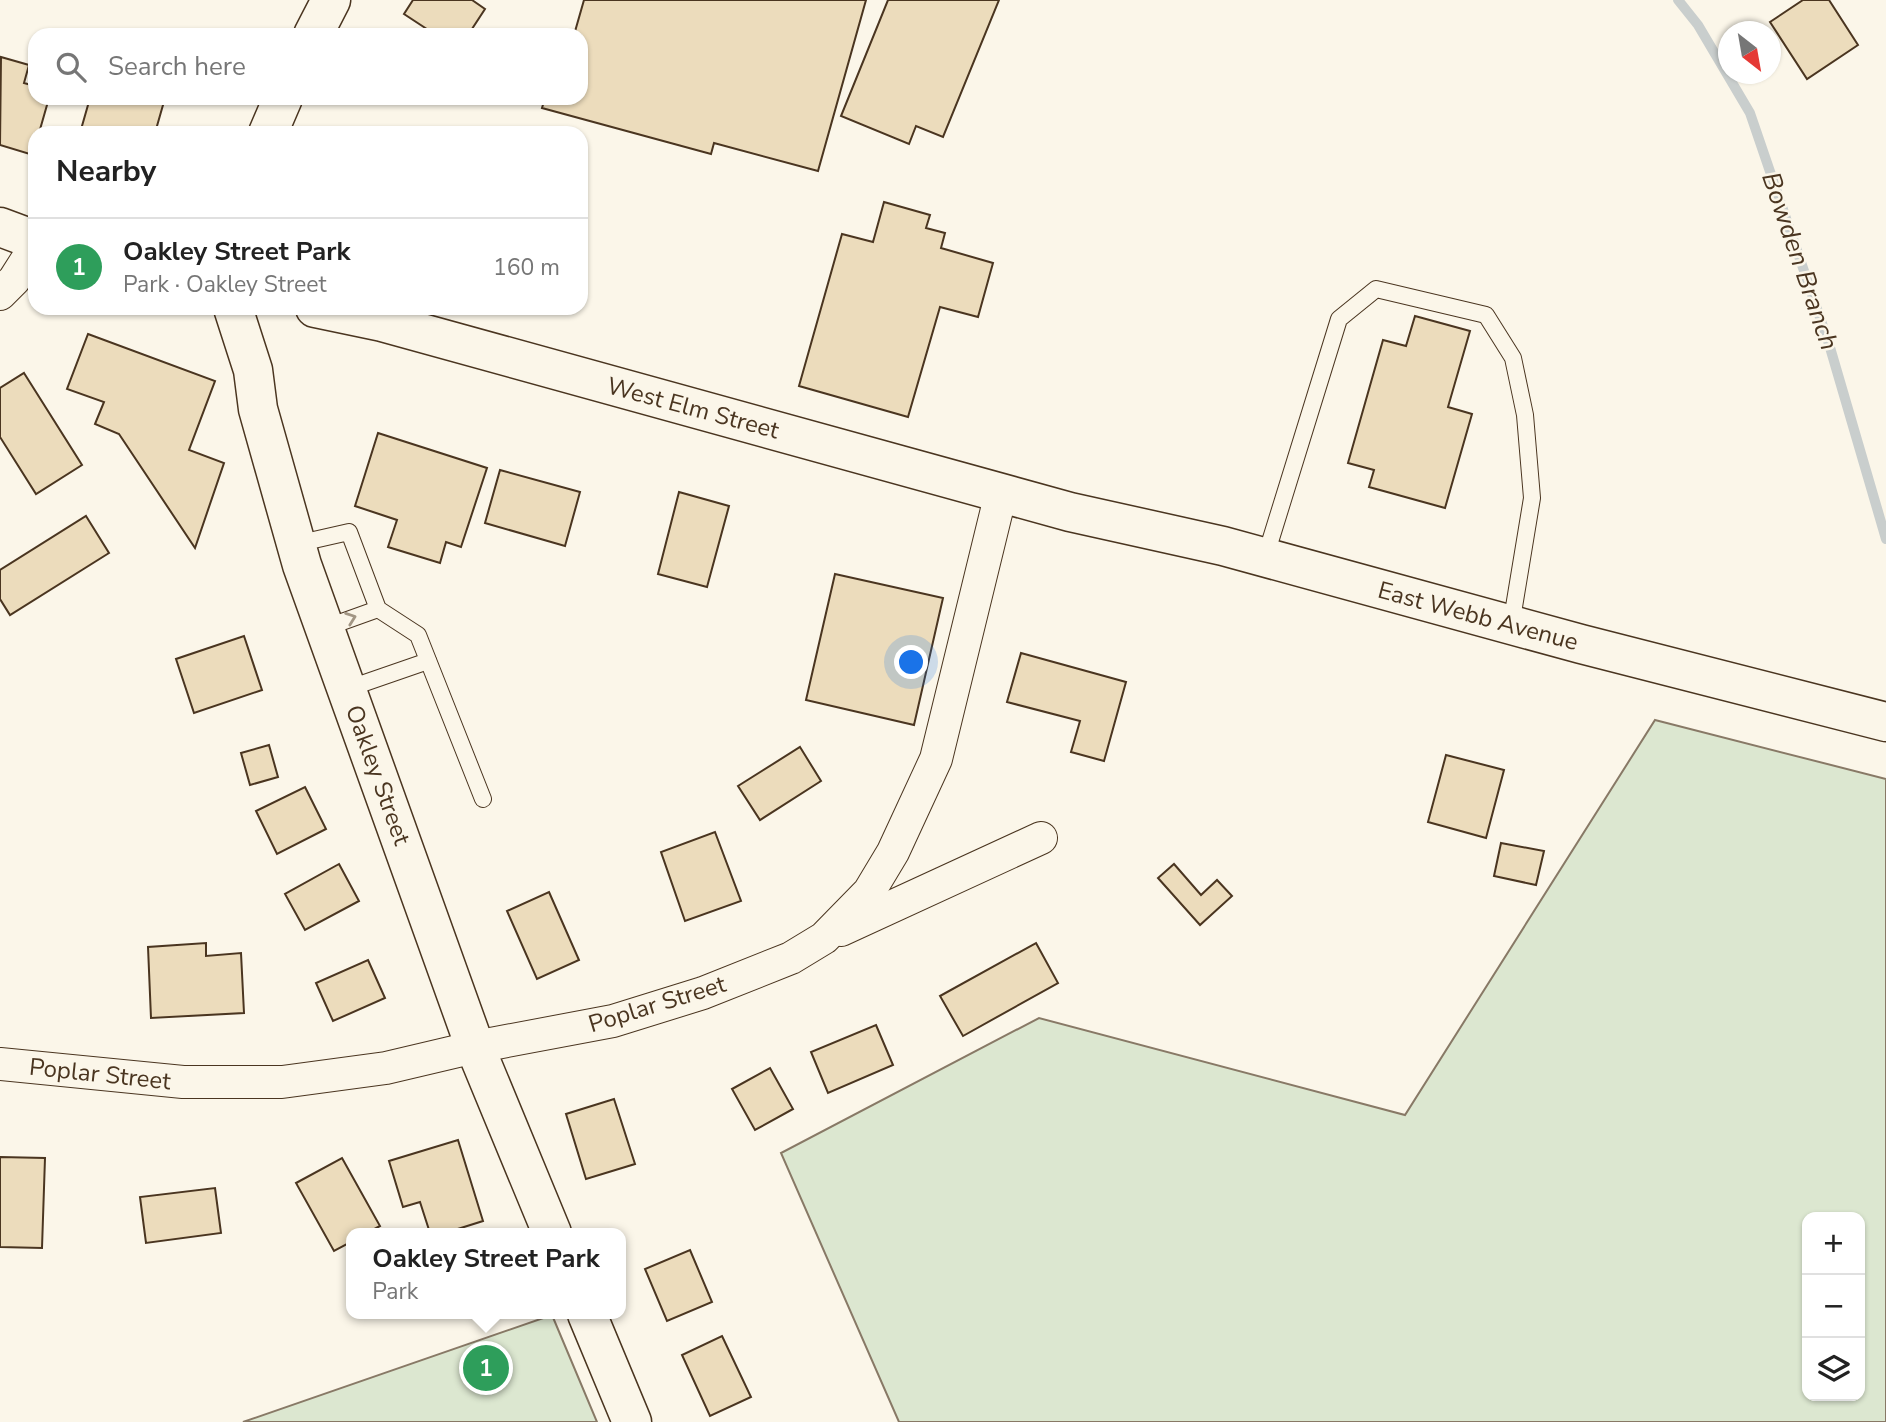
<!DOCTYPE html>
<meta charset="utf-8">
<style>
:root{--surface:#fff;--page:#f2f2f2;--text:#222;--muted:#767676;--line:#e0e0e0;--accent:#d93025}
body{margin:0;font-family:"Nunito Sans",sans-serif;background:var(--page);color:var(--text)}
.controls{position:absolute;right:21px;bottom:21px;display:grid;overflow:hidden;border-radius:14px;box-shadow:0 2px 5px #0004}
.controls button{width:63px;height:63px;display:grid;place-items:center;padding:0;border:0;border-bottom:2px solid var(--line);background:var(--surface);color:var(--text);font:35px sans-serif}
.compass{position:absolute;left:1718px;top:21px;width:63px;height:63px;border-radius:50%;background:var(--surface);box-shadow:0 2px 5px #0004;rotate:149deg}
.you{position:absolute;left:912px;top:663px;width:24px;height:24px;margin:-18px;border:5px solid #fff;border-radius:50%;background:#1a73e8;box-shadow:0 0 0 10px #1a73e833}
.badge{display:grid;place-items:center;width:46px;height:46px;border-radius:50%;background:var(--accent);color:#fff;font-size:23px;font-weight:700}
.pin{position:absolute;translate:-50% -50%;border:4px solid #fff;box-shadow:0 2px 7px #0006}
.popup{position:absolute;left:346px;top:1228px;width:280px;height:91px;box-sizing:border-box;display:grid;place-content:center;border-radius:14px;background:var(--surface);filter:drop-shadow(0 2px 5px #0005);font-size:23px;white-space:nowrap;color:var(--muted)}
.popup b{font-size:26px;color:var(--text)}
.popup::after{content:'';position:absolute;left:50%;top:100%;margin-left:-14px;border:14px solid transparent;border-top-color:var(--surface)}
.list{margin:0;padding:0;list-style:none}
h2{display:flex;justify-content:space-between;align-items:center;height:91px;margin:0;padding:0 28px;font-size:30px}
h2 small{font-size:23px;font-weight:400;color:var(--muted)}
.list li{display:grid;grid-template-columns:46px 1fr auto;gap:21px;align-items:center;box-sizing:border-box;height:98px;padding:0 28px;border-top:2px solid var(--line)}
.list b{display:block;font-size:26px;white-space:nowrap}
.list p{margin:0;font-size:23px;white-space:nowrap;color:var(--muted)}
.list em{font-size:23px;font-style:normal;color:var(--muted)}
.icon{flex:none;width:38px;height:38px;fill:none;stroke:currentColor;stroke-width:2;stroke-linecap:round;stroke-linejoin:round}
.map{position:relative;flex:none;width:1886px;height:1422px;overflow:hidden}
.search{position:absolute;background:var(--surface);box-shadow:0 2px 5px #0004;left:28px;top:28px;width:560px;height:77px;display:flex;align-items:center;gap:18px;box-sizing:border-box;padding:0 24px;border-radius:21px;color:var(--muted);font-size:26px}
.panel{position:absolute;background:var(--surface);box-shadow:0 2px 5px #0004;left:28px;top:126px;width:560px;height:189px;border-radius:21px}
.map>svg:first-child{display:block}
.green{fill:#dce7d0;stroke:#887966;stroke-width:2;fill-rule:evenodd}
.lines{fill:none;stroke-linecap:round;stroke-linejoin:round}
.stream{stroke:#c9cecd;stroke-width:10}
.building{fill:#ecdcbc;stroke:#4a3520;stroke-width:2}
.service-casing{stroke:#4a3520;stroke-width:18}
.minor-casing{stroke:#4a3520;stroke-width:34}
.tertiary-casing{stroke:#4a3520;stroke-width:41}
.trunk-casing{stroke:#4a3520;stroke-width:41}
.service{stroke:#fbf6e9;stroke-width:16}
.minor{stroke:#fbf6e9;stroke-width:32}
.tertiary{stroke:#fbf6e9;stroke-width:38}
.trunk{stroke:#fbf6e9;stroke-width:38}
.oneway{stroke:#a29684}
.labels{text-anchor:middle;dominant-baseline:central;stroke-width:5;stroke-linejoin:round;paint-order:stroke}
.street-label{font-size:24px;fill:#4a3520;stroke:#fbf6e9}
.water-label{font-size:26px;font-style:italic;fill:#4a3520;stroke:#fbf6e9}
</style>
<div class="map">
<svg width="1886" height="1422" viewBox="0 0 1886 1422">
<rect width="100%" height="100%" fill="#fbf6e9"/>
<g class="green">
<path d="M1655,720L1886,779V1422H899L781,1153L1039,1018L1405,1115ZM1807,1217H1860V1396H1807Z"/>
<path d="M552,1315L597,1422H243Z"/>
</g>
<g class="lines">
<path class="stream" d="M1678,0L1698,25L1750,113L1829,344L1886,539"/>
</g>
<g class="building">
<path d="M413,0H472L485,9L468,35H436L404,14Z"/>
<path d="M584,0H866L818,171L714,143L711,154L542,108L545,98H581V35H574Z"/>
<path d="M888,0H999L943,137L916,126L909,144L841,116Z"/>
<path d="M1803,0H1829L1858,45L1807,79L1770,22Z"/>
<path d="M1,57L29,65L24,83L35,86V98H49L39,133H35L33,155L0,145Z"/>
<path d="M90,98H165L155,133H80Z"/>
<path d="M884,202L930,215L926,228L945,233L941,248L993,263L978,317L940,307L908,417L799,386L842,234L873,242Z"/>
<path d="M1415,316L1470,331L1448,407L1472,414L1445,508L1369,487L1374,470L1348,463L1383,340L1406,346Z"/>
<path d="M88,334L215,381L189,450L224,463L195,548L119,434L95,424L104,402L67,389Z"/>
<path d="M24,373L82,465L36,494L0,437V388Z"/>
<path d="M378,433L487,468L461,547L446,542L440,563L388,547L397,520L355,506Z"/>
<path d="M500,470L580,492L565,546L485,523Z"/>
<path d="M679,492L729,506L707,587L658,574Z"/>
<path d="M86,516L109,553L10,615L0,599V570Z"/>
<path d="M835,574L943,598L914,725L806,700Z"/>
<path d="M244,636L262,690L194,713L176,659Z"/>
<path d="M1021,653L1126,682L1104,761L1071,752L1080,721L1007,702Z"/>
<path d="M269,745L278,777L250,785L241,753Z"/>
<path d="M800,747L821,781L760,820L738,786Z"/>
<path d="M1446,755L1504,770L1486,838L1428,822Z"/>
<path d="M305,787L326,829L277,854L256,811Z"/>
<path d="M715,832L741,901L685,921L661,852Z"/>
<path d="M1501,843L1544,851L1536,885L1494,876Z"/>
<path d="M339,864L359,901L305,930L285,894Z"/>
<path d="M1174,864L1201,895L1217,880L1232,896L1200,925L1158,878Z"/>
<path d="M549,892L579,960L537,979L507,911Z"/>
<path d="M206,943V956L241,953L244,1013L151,1018L148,947Z"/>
<path d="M1036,943L1058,983L963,1036L940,996Z"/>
<path d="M368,960L385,998L333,1021L316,983Z"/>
<path d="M876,1025L893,1065L828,1093L811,1052Z"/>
<path d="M770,1068L793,1109L755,1130L732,1089Z"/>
<path d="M614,1099L635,1164L586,1179L566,1114Z"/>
<path d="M458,1140L483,1221L445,1233H430L420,1202L403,1207L389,1161Z"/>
<path d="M0,1157L45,1158L42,1248L0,1247Z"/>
<path d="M342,1158L380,1226L367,1233H351V1242L334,1251L296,1183Z"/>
<path d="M215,1188L221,1233L146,1243L140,1197Z"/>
<path d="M690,1250L712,1302L667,1321L645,1269Z"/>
<path d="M722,1336L751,1397L710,1416L682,1355Z"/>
</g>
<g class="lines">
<defs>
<g id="service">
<path d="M296,544L349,532L378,609L418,635L483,799"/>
<path d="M1265,558L1339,319L1376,289L1486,315L1513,358L1525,415L1532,498L1511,625"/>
<path d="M325,628L378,609"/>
<path d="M347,689L428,661"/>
</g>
<g id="minor">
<path d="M0,294L14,280L35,247"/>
<path d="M841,930L1041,838"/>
<path d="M0,1064L183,1082H282L386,1068L475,1047L613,1021L703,993L791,958L824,938L869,892L893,852L936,759L1001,493"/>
</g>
<g id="tertiary">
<path d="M313,35L331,0"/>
<path d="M268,133L283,98"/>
<path d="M233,308L253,370L258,409L302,565L475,1047L552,1233"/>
<path d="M587,1314L632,1422"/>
</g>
<g id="trunk">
<path d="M0,227L35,240"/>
<path d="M315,308L382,322L1070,512L1223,546L1581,644L1886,722"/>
</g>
</defs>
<use href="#service" class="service-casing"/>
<use href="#minor" class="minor-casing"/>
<use href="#tertiary" class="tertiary-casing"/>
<use href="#trunk" class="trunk-casing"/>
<use href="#service" class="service"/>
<use href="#minor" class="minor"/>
<use href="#tertiary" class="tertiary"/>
<use href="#trunk" class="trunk"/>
</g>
<defs><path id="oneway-chevron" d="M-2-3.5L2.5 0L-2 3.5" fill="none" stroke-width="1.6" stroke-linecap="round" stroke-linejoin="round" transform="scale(1.75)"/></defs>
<use class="oneway" href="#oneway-chevron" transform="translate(351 618) rotate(-20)"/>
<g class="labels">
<g class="street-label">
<text transform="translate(693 408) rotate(15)">West Elm Street</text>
<text transform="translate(1478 616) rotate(15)">East Webb Avenue</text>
<text transform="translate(378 775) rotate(70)">Oakley Street</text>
<text transform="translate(657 1004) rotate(-17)">Poplar Street</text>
<text transform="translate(100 1074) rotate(6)">Poplar Street</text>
</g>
<g class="water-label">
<text transform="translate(1800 261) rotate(71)">Bowden Branch</text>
</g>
</g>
</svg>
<div class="controls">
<button>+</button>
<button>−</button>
<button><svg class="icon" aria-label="layers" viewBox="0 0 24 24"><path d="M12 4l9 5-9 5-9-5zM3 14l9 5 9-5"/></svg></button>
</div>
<svg class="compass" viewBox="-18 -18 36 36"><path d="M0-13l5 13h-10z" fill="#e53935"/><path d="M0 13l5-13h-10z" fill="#767676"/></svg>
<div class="you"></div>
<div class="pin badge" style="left:486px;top:1368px;background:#2e9e5b">1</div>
<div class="popup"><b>Oakley Street Park</b>Park</div>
<div class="search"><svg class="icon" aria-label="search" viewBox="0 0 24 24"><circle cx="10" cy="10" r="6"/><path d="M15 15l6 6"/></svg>Search here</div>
<section class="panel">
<h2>Nearby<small></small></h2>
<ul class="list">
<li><span class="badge" style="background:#2e9e5b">1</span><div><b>Oakley Street Park</b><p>Park · Oakley Street</p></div><em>160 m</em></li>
</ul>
</section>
</div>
